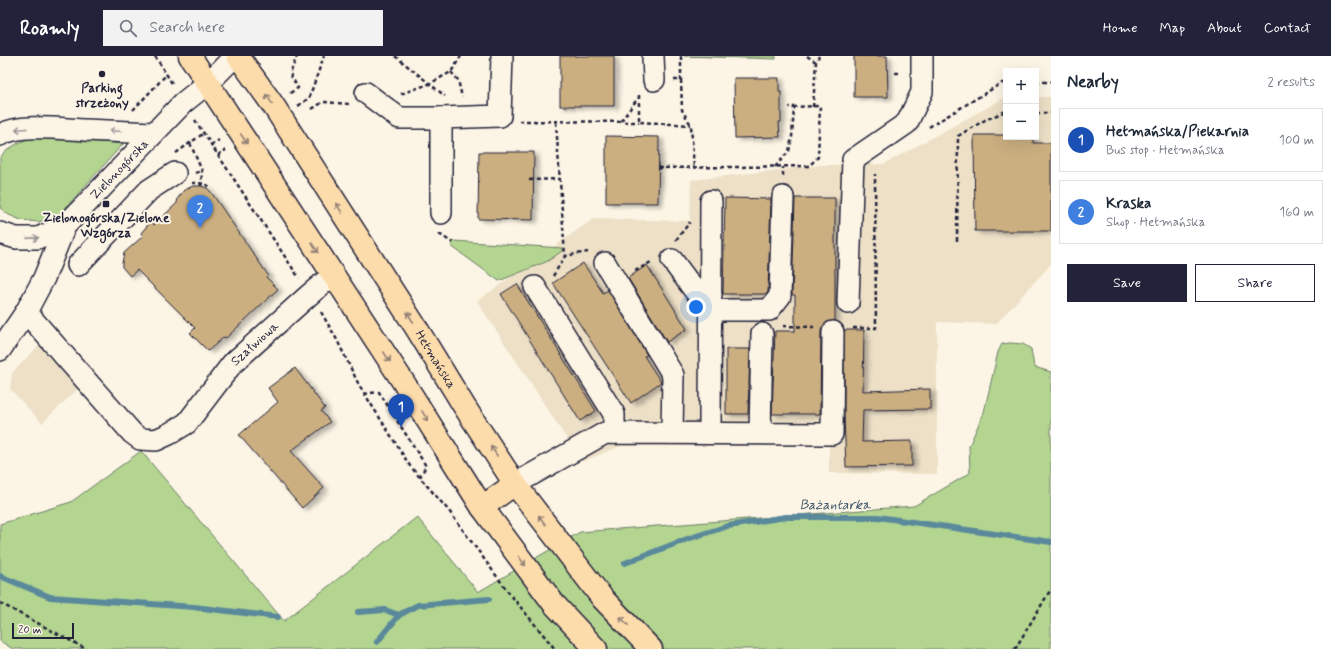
<!DOCTYPE html>
<meta charset="utf-8">
<style>
:root{--surface:#fff;--page:#f2f2f3;--text:#1f2937;--muted:#747a83;--line:#e0e1e3;--accent:#22223b}
body{margin:0;font-family:Mynerve,sans-serif;background:var(--page);color:var(--text)}
.controls{position:absolute;right:12px;top:12px;display:grid;overflow:hidden;border-radius:0px;box-shadow:0 4px 16px #0002}
.controls button{width:36px;height:36px;display:grid;place-items:center;padding:0;border:0;border-bottom:1px solid var(--line);background:var(--surface);color:var(--text);font:20px sans-serif}
.scale{position:absolute;left:12px;bottom:10px;width:62px;box-sizing:border-box;padding-left:4px;border:2px solid #22223b;border-top:0;font-size:11px;line-height:14px;white-space:nowrap;color:#22223b;-webkit-text-stroke:3px #fcf5e5;paint-order:stroke}
.you{position:absolute;left:696px;top:251px;width:14px;height:14px;margin:-10px;border:3px solid #fff;border-radius:50%;background:#1a73e8;box-shadow:0 0 0 6px #1a73e833}
.badge{display:grid;place-items:center;width:26px;height:26px;border-radius:50%;background:var(--accent);color:#fff;font-size:13px;font-weight:700}
.pin{position:absolute;translate:-50% -33px;filter:drop-shadow(0 1px 2px #0008)}
.pin::after{content:'';position:absolute;top:21px;width:14px;height:12px;background:inherit;clip-path:polygon(0 0,100% 0,50% 100%)}
.list{margin:0;padding:0;list-style:none}
h2{display:flex;justify-content:space-between;align-items:center;height:52px;margin:0;padding:0 16px;font-size:17px}
h2 small{font-size:13px;font-weight:400;color:var(--muted)}
.list li{display:grid;grid-template-columns:26px 1fr auto;gap:12px;align-items:center;box-sizing:border-box;height:64px;margin:0 8px 8px;padding:0 8px;border:1px solid var(--line);border-radius:0px}
.list b{display:block;font-size:15px;white-space:nowrap}
.list p{margin:0;font-size:13px;white-space:nowrap;color:var(--muted)}
.list em{font-size:13px;font-style:normal;color:var(--muted)}
.actions{display:flex;gap:8px;padding:12px 16px}
.actions a{flex:1;padding:9px 0;border:1px solid var(--accent);border-radius:0px;text-align:center;font-size:14px;color:var(--accent)}
.actions .main{background:var(--accent);color:#fff}
.icon{flex:none;width:22px;height:22px;fill:none;stroke:currentColor;stroke-width:2;stroke-linecap:round;stroke-linejoin:round}
.map{position:relative;flex:none;width:1051px;height:593px;overflow:hidden}
header{display:flex;align-items:center;gap:24px;box-sizing:border-box;height:56px;padding:0 20px;background:var(--accent);color:#fff}
header strong{font-size:19px}
nav{display:flex;gap:22px;margin-inline-start:auto;font-size:14px}
.search{width:280px;height:36px;background:var(--page);display:flex;align-items:center;gap:10px;box-sizing:border-box;padding:0 14px;border-radius:0px;color:var(--muted);font-size:15px}
main{display:flex}
aside{flex:1;background:var(--surface)}
.map>svg:first-child{display:block}
.built{fill:#ede0c7}
.green{fill:#b3d590;stroke:#6a7c66}
.lines{fill:none;stroke-linecap:round;stroke-linejoin:round}
.stream{stroke:#5a899b;stroke-width:6}
.building{fill:#cbaf81;stroke:#22223b;filter:url(#shadow)}
.minor-casing{stroke:#22223b;stroke-width:24}
.major-casing{stroke:#22223b;stroke-width:25}
.path{stroke:#22223b;stroke-width:2.5;stroke-dasharray:4 3;stroke-linecap:butt}
.minor{stroke:#fcf5e5;stroke-width:21}
.major{stroke:#fddcac;stroke-width:22}
.oneway{stroke:#907f74}
.oneway2{stroke:#9a9698}
.poi-dot{fill:#22223b;stroke:#fcf5e5;stroke-width:1.5}
.labels{text-anchor:middle;dominant-baseline:central;stroke-width:4;stroke-linejoin:round;paint-order:stroke}
.poi-label{font-size:13px;font-weight:bold;fill:#22223b;stroke:#fcf5e5}
.street-label{font-size:13px;fill:#22223b;stroke:#fcf5e5}
.water-label{font-size:14px;font-style:italic;fill:#3e566b;stroke:#fcf5e5}
</style>
<header>
<strong>Roamly</strong>
<div class="search"><svg class="icon" aria-label="search" viewBox="0 0 24 24"><circle cx="10" cy="10" r="6"/><path d="M15 15l6 6"/></svg>Search here</div>
<nav><a>Home</a><a>Map</a><a>About</a><a>Contact</a></nav>
</header>
<main>
<div class="map">
<svg width="1051" height="593" viewBox="0 0 1051 593">
<defs>
<filter id="shadow"><feDropShadow dx="4.5" dy="2.5" stdDeviation="2" flood-color="#0004"/></filter>
</defs>
<rect width="100%" height="100%" fill="#fcf5e5"/>
<filter id="ink" filterUnits="userSpaceOnUse"><feTurbulence type="fractalNoise" baseFrequency=".025" numOctaves="2"/><feDisplacementMap in="SourceGraphic" scale="8" xChannelSelector="R" yChannelSelector="G"/><feConvolveMatrix kernelMatrix="1 2 1 2 8 2 1 2 1" color-interpolation-filters="sRGB"/></filter>
<g filter="url(#ink)">
<g class="built">
<path d="M1006,41V81H1036V41H1051V208L996,268L937,266V418L829,417V390H621L582,406L477,245L593,163L690,165L691,124L822,109L884,108Z"/>
<path d="M40,288L79,332L42,367L10,333L12,317Z"/>
</g>
<g class="green">
<path d="M684,0H776V3Z"/>
<path d="M35,80L123,88L58,160L38,166L21,164L9,159L0,152V101C10,90 22,85 35,80Z"/>
<path d="M454,185L562,192V195L548,205L499,225L451,190Z"/>
<path d="M1010,287L1023,288L1031,293L1034,311L1051,316V593H13L0,585V468L71,446L141,395L284,565L417,461L478,536L580,476L914,450L970,417L969,390L984,356L998,296L1002,288Z"/>
</g>
<g class="lines">
<g class="stream">
<path d="M625,507L687,483L728,470L786,461H878L1051,486"/>
<path d="M0,520L50,541L194,551L278,561"/>
<path d="M358,556L385,554L399,559"/>
<path d="M377,586L399,559L418,549L489,543"/>
</g>
</g>
<g class="building">
<rect x="560" y="0" width="54" height="50"/>
<path d="M854,0H887L888,41H854Z"/>
<path d="M734,22H779V36H781V66H779L780,81L735,82Z"/>
<path d="M974,79H1006V81H1033V87H1051V175H975Z"/>
<path d="M606,80L659,81L658,147H606Z"/>
<path d="M479,96H534L533,164L478,163Z"/>
<path d="M193,130H201L207,132L211,136L268,219L266,221L278,233L226,282L224,281L208,295L190,277L195,272L137,214L130,220L122,211V207L124,197L143,180L141,177L151,165L154,169L177,147L178,142L184,134Z"/>
<path d="M725,142L771,143L768,236L766,238H723Z"/>
<path d="M795,142H835V265L827,266L823,270L821,275L820,358H772L775,275H795V239H792Z"/>
<path d="M583,207L603,237L608,234L647,299L644,300L661,326L631,347L553,227Z"/>
<path d="M647,209L687,273L667,286L628,222Z"/>
<path d="M517,228L596,355L580,365L501,238Z"/>
<path d="M844,274H864L863,335L930,333V353L863,354L862,386L912,385V410L846,411L844,360Z"/>
<path d="M726,293H750L748,358H726Z"/>
<path d="M295,312L325,352L321,355L330,366L291,395L324,432L302,452L239,379L278,346L268,332Z"/>
</g>
<g class="lines">
<defs>
<g id="minor">
<path d="M653,0L654,24"/>
<path d="M366,37L399,62H441"/>
<path d="M0,79C20,67 62,73 85,74C108,75 131,76 154,77"/>
<path d="M441,157V62L500,60L502,0"/>
<path d="M0,177L16,182H38L65,170"/>
<path d="M672,204L695,235L711,239"/>
<path d="M605,207L673,319L672,377"/>
<path d="M78,209L149,134L175,117"/>
<path d="M535,231L614,358V377"/>
<path d="M848,247L853,104L907,67L922,36V0"/>
<path d="M711,254H769L780,240L783,141"/>
<path id="s1" d="M26,256L132,377L140,383L156,384L169,378L187,367L232,308L309,239L333,219"/>
<path id="s2" d="M0,294L26,256L44,222L65,170L183,47L208,27L235,0"/>
<path d="M710,377L711,145"/>
<path d="M760,377L762,278"/>
<path d="M515,428L605,377L832,378L833,276"/>
</g>
<g id="major">
<path d="M190,0L404,327L482,451L554,548L596,593"/>
<path id="s3" d="M238,0L273,49L417,273L464,350L515,428L603,543L651,593"/>
<path d="M482,451L515,428"/>
</g>
</defs>
<use href="#minor" class="minor-casing"/>
<use href="#major" class="major-casing"/>
<g class="path">
<path d="M155,0L173,29"/>
<path d="M395,0L445,40"/>
<path d="M681,0V24"/>
<path d="M807,0L816,6"/>
<path d="M451,16L458,24L462,41"/>
<path d="M895,17H902"/>
<path d="M674,24H681L682,54L691,69L694,112"/>
<path d="M1036,26H1051"/>
<path d="M290,37L298,32L290,18L297,0"/>
<path d="M401,38L429,28L451,16L461,0"/>
<path d="M639,39V66L691,69"/>
<path d="M298,50L309,42L324,0"/>
<path d="M813,51L816,6L819,0"/>
<path d="M312,53L323,46L350,48"/>
<path d="M133,54L167,18"/>
<path d="M1036,57H1051"/>
<path d="M195,64L299,222"/>
<path d="M519,65L639,66"/>
<path d="M621,65L638,42"/>
<path d="M556,66L565,200L588,196"/>
<path d="M929,71L1002,27H1006"/>
<path d="M190,87L202,115L201,130"/>
<path d="M211,89L219,84"/>
<path d="M176,97L204,77"/>
<path d="M218,99L226,94"/>
<path d="M775,111L789,95L792,81L794,51"/>
<path d="M658,112L809,110L818,101L820,50L789,51"/>
<path d="M195,117L202,115"/>
<path d="M783,120V111"/>
<path d="M529,124L560,123"/>
<path d="M192,127C200,127 205,127 212,132"/>
<path d="M439,178L453,187"/>
<path d="M676,184L690,166"/>
<path d="M957,185L958,80L985,64L1006,55"/>
<path d="M635,215L653,205"/>
<path d="M553,220L565,200"/>
<path d="M321,256L336,282L359,329L410,410L449,455L509,537L555,593"/>
<path d="M783,270L814,271"/>
<path d="M853,272H876L875,118"/>
<path d="M364,338L379,336L426,410L420,421"/>
<path d="M0,547L86,593"/>
<path d="M1015,593L1051,533"/>
</g>
<use href="#minor" class="minor"/>
<use href="#major" class="major"/>
</g>
<defs><path id="oneway-shaft" d="M-6 0H5M1.5-3L5.5 0L1.5 3" fill="none" stroke-width="1.6" stroke-linecap="round" stroke-linejoin="round"/></defs>
<g class="oneway">
<use href="#oneway-shaft" transform="translate(269 43) rotate(-125)"/>
<use href="#oneway-shaft" transform="translate(244 83) rotate(57)"/>
<use href="#oneway-shaft" transform="translate(339 152) rotate(-123)"/>
<use href="#oneway-shaft" transform="translate(315 192) rotate(57)"/>
<use href="#oneway-shaft" transform="translate(410 261) rotate(-123)"/>
<use href="#oneway-shaft" transform="translate(387 301) rotate(57)"/>
<use href="#oneway-shaft" transform="translate(425 360) rotate(58)"/>
<use href="#oneway-shaft" transform="translate(494 395) rotate(-123)"/>
<use href="#oneway-shaft" transform="translate(542 464) rotate(-127)"/>
<use href="#oneway-shaft" transform="translate(522 505) rotate(54)"/>
<use href="#oneway-shaft" transform="translate(624 565) rotate(-134)"/>
</g>
<g class="oneway2">
<use href="#oneway-shaft" transform="translate(21 73) rotate(175)"/>
<use href="#oneway-shaft" transform="translate(115 75) rotate(-177)"/>
<use href="#oneway-shaft" transform="translate(33 182) rotate(-4)"/>
</g>
</g>
<g class="poi-dot">
<circle cx="102" cy="18" r="4"/>
<rect x="102" y="144" width="8" height="8" rx="2"/>
</g>
<g class="labels">
<g class="poi-label">
<text x="102" y="32">Parking<tspan x="102" dy="15">strzeżony</tspan></text>
<text x="106" y="162">Zielonogórska/Zielone<tspan x="106" dy="15">Wzgórza</tspan></text>
</g>
<g class="street-label">
<text stroke="none"><textPath href="#s2" startOffset="219">Zielonogórska</textPath></text>
<text stroke="none"><textPath href="#s1" startOffset="327">Szałwiowa</textPath></text>
<text stroke="none"><textPath href="#s3" startOffset="362">Hetmańska</textPath></text>
</g>
<g class="water-label">
<text x="835" y="449">Bażantarka</text>
</g>
</g>
</svg>
<div class="controls">
<button>+</button>
<button>−</button>
</div>
<div class="scale">20 m</div>
<div class="you"></div>
<div class="pin badge" style="left:401px;top:371px;background:#1a4fb4">1</div>
<div class="pin badge" style="left:200px;top:172px;background:#3f7fe0">2</div>
</div>
<aside>
<h2>Nearby<small>2 results</small></h2>
<ul class="list">
<li><span class="badge" style="background:#1a4fb4">1</span><div><b>Hetmańska/Piekarnia</b><p>Bus stop · Hetmańska</p></div><em>100 m</em></li>
<li><span class="badge" style="background:#3f7fe0">2</span><div><b>Kraska</b><p>Shop · Hetmańska</p></div><em>160 m</em></li>
</ul>
<div class="actions"><a class="main">Save</a><a>Share</a></div>
</aside>
</main>
